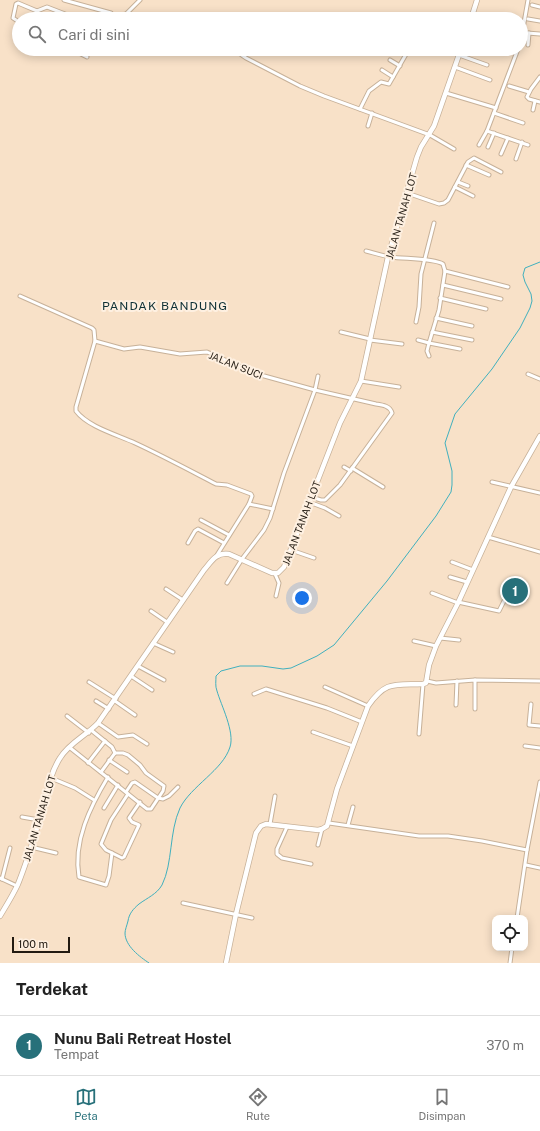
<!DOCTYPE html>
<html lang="id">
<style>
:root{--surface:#fff;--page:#f6f6f6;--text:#222;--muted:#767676;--line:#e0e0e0;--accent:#27707a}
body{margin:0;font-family:"Public Sans",sans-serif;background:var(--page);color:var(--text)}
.controls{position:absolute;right:12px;bottom:12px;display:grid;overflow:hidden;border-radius:8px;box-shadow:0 2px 10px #0003}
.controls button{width:36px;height:36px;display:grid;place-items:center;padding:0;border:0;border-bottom:1px solid var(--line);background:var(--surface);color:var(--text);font:20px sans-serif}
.scale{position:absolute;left:12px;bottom:10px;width:58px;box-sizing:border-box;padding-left:4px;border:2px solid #221a11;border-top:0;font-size:11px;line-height:14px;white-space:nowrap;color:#221a11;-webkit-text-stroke:3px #fef0e1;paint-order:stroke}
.you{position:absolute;left:302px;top:598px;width:14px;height:14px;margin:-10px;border:3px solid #fff;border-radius:50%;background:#1a73e8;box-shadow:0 0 0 6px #1a73e833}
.badge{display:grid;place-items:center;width:26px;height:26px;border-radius:50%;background:var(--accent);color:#fff;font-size:13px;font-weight:700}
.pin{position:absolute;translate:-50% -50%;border:2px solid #fff;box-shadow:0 1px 4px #0006}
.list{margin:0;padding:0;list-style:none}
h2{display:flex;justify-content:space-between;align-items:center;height:52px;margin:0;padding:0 16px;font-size:17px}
h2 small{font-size:13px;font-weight:400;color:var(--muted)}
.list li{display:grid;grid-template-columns:26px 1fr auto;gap:12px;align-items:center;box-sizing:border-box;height:60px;padding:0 16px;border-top:1px solid var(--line)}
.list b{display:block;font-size:15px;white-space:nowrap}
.list p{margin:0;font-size:13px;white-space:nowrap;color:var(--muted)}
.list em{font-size:13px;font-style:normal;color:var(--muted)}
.icon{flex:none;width:22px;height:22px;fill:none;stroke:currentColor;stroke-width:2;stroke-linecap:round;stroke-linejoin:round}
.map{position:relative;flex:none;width:540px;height:963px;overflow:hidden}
.search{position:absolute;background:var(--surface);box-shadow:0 2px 10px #0003;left:12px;right:12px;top:12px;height:44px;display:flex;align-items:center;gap:10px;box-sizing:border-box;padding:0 14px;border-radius:22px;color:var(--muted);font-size:15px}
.sheet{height:112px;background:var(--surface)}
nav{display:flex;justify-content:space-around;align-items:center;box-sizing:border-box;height:56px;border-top:1px solid var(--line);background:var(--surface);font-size:11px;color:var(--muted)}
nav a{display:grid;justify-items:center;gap:2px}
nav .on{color:var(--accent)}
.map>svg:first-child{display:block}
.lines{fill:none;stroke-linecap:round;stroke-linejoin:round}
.stream{stroke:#40b0be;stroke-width:1}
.street-casing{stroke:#c7b199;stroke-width:5}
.secondary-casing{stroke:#c7b199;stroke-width:6}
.street{stroke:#fff;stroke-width:3}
.secondary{stroke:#fff;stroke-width:4.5}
.labels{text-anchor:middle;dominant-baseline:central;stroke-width:4;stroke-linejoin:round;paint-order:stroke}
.street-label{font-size:10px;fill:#221a11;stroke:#fef0e1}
.quarter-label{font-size:12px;letter-spacing:1px;fill:#0f3136;stroke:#fef0e1}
</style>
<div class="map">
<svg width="540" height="963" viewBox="0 0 540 963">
<rect width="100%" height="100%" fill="#f8e1c8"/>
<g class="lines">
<path class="stream" d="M149,963C140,957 125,946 125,933C125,930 127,925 128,921C129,914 133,909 139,904C147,898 157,894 162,885C173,863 169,832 180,808C191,786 223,770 230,747C235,732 221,705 217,691C215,686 216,681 216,676L221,671L240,666H262L283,669L291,668L317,656L334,645L387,581L436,516L451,492L452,485V471L445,443L455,414L492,369L520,328L530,308L532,301L531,294L525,282L523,275L525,268L540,262"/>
<defs>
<g id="street">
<path d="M64,0L111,13"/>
<path d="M532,5L540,7"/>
<path d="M106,19L126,14L140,0"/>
<path d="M528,19L540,21"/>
<path d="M19,22L13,18L16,4L18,3L37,11L47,7L78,19"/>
<path d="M527,33L540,34"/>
<path d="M521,40L528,0"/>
<path d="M528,45L529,33"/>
<path d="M71,49L87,57"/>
<path d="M233,49L246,58L300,86L324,96L430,135L454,149"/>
<path d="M400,49L407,53"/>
<path d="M518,49L487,131L528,145"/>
<path d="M459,55L487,65"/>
<path d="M390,60L400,66"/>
<path d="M455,67L490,80"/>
<path d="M382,70L393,77"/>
<path d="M540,77L531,89L527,97L529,99L540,102"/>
<path d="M509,86L529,92"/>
<path d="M446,93L496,108"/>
<path d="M360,109L369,91L381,82L389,84L409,49"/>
<path d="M533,110L535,101"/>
<path d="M494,113L523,123"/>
<path d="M368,126L372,113"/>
<path d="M479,145L487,131"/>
<path d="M488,147L494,133"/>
<path d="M501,154L508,138"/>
<path d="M516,159L522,142"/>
<path d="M466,165L489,175"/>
<path d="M458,182L468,186"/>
<path d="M455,187L473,196"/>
<path d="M407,193L439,204L444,203L448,200L468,162L474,158L501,172"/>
<path d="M366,251C374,253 383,256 391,257C404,259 432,258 443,264L445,271L439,310L429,343L460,349"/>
<path d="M445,271L508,287"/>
<path d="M443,285L501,299"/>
<path d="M20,296L92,328L94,330L95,341L76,407V411C88,427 118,435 135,443C163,456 189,470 216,484L227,485L251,494L252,496L249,504L217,555"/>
<path d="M440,298L486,309"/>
<path d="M436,318L472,326"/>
<path d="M416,322L419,307L421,274L434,223"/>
<path d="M341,332L370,339"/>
<path d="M432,332L472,340"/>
<path d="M370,340L402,344"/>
<path d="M418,340L429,343L427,351L429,356"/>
<path d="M95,341L124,349L140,347L180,354L207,352L257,374L315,390L376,404C383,405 390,406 392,413L340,485L325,500H321L311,497"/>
<path d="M528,374L540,379"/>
<path d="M361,381L399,387"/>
<path d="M344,467L351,471"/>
<path d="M352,468L383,487"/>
<path d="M492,482L540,493"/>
<path d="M309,502L325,508L339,516"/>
<path d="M249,504L273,509"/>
<path d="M201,520L229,535"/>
<path d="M488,537L540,552"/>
<path d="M188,543L195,531L198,529L224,543"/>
<path d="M291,550L314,558"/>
<path d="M452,562L473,570"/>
<path d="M275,574L279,583L276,596"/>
<path d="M450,577L467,582"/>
<path d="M227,583L242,559L264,530L270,518L284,473L315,390L318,376"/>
<path d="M166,589L183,600"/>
<path d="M432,593L458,603"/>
<path d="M458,602L499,611L505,599L526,598"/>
<path d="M151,611L167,622"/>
<path d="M440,638L459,640"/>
<path d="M414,641L436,646"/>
<path d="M153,643L173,652"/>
<path d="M138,666L164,680"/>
<path d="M131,676L152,690"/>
<path d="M427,681L436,683L475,680L540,681"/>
<path d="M89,682L116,699"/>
<path d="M325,687L368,706"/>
<path d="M254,694L266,689L327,708L362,722"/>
<path d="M96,701L109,709"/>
<path d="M115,701L135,715"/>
<path d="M531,704L529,725L540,726"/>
<path d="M456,705L457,681"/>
<path d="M475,709V680"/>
<path d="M67,716L89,733"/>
<path d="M98,723L118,737L133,735L147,744"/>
<path d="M91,730L112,747L115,753"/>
<path d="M313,732L353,746"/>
<path d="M419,734L423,684"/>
<path d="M525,746L540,748"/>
<path d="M69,747L147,809H151L163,791L164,786L146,773L140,765L128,755L123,753H115"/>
<path d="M109,760L127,772"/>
<path d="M88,763L105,741"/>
<path d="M101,772L115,753"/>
<path d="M108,777C90,807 73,841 79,877L106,885L109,876L112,853"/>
<path d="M51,778L75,788L94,800"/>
<path d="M126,792L132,783L135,782L158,798L163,799L169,796L178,787"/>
<path d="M128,794L111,820L101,844L106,850L122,858L124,857L139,825L132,822L129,818L140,802"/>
<path d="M104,808L118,785"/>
<path d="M22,817L39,820"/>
<path d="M329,823L419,836H448L482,841L527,850"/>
<path d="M270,824L275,796"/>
<path d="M348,825L353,807"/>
<path d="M287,827L277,849V854L282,858L311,864"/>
<path d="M318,845L322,829"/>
<path d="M31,847L56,853"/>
<path d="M526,865L540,868"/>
<path d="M0,878L17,886"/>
<path d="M2,879L10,848"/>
<path d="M183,903L252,918"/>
<path d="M517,918L527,850L540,782"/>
<path d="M510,963L512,948"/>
</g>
<g id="secondary">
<path d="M471,19L477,0"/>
<path d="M0,916C6,906 13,895 18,884C27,862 34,838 41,815C47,795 49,775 60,758C69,743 87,735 98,723L204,570C211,562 216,552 229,554L272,573H278L284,567L340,423L361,381L388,257L417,157L421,147L434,126L461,49"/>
<path d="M226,963L236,914L256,833L261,826L266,824L318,830L322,829L327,826L337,789L368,706C386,680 395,685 423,684L426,683L429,665L436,646L458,603L511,487L540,436"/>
</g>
</defs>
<use href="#street" class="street-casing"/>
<use href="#secondary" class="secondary-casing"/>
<use href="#street" class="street"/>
<use href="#secondary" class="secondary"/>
</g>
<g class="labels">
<g class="street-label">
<text transform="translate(401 216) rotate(-74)">JALAN TANAH LOT</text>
<text transform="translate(236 365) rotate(22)">JALAN SUCI</text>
<text transform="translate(301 523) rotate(-69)">JALAN TANAH LOT</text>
<text transform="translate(39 818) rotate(-73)">JALAN TANAH LOT</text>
</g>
<g class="quarter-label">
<text x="165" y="306">PANDAK BANDUNG</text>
</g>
</g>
</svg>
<div class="controls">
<button><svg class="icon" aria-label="locate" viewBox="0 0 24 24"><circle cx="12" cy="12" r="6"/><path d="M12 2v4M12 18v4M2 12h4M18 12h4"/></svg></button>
</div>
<div class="scale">100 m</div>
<div class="you"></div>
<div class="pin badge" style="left:515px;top:591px">1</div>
<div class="search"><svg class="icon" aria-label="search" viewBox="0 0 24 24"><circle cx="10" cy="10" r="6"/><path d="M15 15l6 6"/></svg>Cari di sini</div>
</div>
<section class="sheet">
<h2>Terdekat<small></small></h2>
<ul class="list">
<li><span class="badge">1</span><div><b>Nunu Bali Retreat Hostel</b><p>Tempat</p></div><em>370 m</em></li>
</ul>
</section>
<nav>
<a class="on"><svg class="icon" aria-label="map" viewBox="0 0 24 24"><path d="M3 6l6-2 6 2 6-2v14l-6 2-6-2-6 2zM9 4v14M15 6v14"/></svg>Peta</a>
<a><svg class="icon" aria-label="directions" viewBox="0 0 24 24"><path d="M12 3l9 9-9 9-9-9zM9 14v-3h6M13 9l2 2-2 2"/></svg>Rute</a>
<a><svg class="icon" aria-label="saved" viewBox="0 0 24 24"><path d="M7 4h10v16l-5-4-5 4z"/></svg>Disimpan</a>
</nav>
